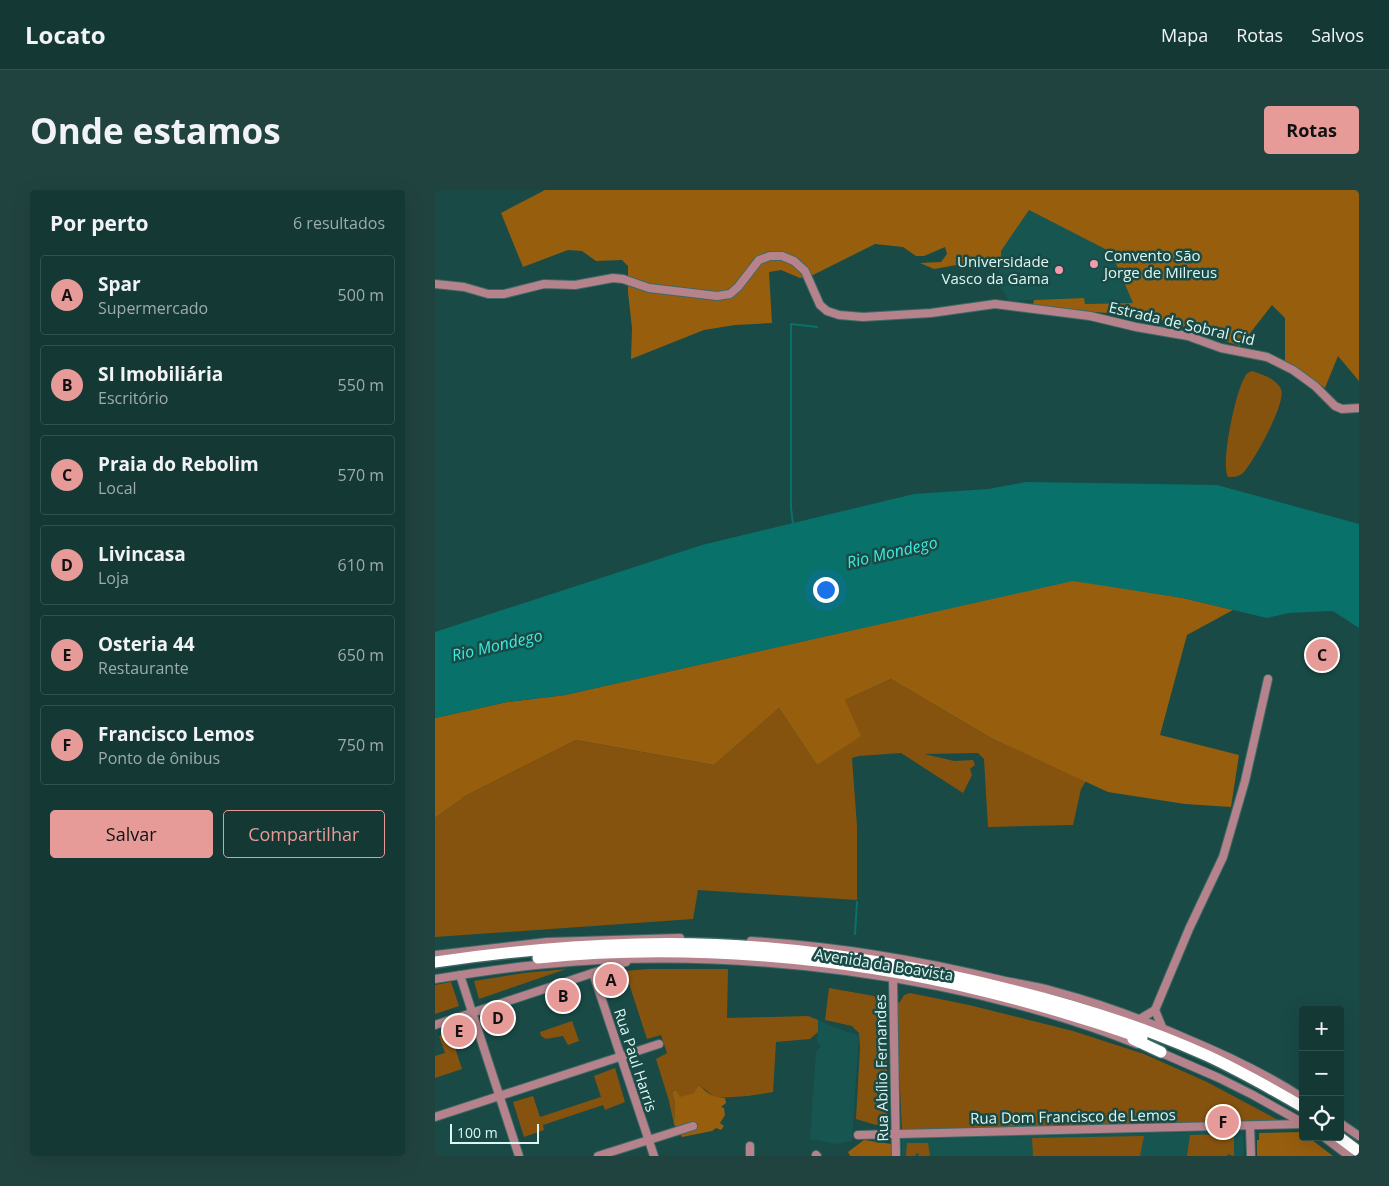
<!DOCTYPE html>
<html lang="pt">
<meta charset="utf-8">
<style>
:root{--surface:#143834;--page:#214340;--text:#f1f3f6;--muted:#9dacac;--line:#33524f;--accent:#e69b98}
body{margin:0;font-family:"Open Sans",sans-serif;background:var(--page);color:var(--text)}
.controls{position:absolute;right:15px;bottom:15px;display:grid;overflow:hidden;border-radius:5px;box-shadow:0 5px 20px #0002}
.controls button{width:45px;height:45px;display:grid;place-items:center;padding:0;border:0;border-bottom:1px solid var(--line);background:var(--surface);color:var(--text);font:25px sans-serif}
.scale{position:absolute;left:15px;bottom:12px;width:89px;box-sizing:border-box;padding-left:5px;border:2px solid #ddf6f2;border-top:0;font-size:14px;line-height:18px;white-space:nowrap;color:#ddf6f2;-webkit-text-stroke:4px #1a4a46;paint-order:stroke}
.you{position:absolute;left:390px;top:399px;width:18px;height:18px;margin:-12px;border:4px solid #fff;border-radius:50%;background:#1a73e8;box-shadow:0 0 0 8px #1a73e833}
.badge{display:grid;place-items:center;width:32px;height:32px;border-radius:50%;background:var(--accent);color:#111;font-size:16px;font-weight:700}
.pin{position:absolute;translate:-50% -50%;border:2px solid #fff;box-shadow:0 1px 5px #0006}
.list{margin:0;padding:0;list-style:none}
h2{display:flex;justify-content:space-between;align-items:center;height:65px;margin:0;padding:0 20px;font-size:21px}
h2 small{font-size:16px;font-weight:400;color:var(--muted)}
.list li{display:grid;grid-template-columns:32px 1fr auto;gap:15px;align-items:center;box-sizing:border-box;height:80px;margin:0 10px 10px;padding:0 10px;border:1px solid var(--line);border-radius:5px}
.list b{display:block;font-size:19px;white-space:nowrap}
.list p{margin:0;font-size:16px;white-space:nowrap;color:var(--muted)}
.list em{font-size:16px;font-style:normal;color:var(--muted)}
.actions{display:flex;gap:10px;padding:15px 20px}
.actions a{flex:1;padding:11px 0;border:1px solid var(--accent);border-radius:5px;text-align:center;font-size:18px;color:var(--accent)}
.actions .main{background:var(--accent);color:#111}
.icon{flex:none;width:28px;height:28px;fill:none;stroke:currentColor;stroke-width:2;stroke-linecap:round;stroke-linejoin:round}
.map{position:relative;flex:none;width:924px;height:966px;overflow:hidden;border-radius:5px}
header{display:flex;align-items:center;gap:30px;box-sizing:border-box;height:70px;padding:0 25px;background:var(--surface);border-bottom:1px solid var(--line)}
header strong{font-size:24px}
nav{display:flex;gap:28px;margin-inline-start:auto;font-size:18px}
.intro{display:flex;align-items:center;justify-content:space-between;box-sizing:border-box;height:120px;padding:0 30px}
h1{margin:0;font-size:35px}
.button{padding:12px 22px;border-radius:5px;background:var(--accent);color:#111;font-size:18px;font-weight:700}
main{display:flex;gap:30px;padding:0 30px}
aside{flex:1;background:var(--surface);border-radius:5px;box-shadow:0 5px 20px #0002}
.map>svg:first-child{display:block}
.built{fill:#165550}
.green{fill:#86530e}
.forest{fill:#975e0e}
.water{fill:#08716a}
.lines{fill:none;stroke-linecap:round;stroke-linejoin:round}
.stream{stroke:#08716a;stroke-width:2}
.minor-casing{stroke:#3d6965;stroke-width:10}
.highway-casing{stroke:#3d6965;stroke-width:14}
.minor{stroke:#b6838c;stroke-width:8}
.highway{stroke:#fff;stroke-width:11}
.poi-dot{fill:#f39aab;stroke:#1a4a46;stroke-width:2}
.labels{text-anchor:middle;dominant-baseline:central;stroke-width:5;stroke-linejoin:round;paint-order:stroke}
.poi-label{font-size:15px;fill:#ddf6f2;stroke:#1a4a46;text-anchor:start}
.street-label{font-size:15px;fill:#ddf6f2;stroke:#1a4a46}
.water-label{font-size:16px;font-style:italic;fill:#3fecdf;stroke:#1a4a46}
</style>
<header>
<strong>Locato</strong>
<nav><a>Mapa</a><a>Rotas</a><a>Salvos</a></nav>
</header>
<div class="intro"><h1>Onde estamos</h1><a class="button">Rotas</a></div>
<main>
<aside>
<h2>Por perto<small>6 resultados</small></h2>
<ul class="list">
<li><span class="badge">A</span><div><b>Spar</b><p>Supermercado</p></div><em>500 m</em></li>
<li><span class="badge">B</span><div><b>SI Imobiliária</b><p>Escritório</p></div><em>550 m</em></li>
<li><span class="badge">C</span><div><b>Praia do Rebolim</b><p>Local</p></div><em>570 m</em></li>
<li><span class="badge">D</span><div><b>Livincasa</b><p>Loja</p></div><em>610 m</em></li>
<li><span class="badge">E</span><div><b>Osteria 44</b><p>Restaurante</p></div><em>650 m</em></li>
<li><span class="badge">F</span><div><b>Francisco Lemos</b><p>Ponto de ônibus</p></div><em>750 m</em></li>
</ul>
<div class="actions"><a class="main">Salvar</a><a>Compartilhar</a></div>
</aside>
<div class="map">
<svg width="924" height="966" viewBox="0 0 924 966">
<rect width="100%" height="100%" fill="#1a4a46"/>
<g class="built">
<path d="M594,20L676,62L698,113L650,114L649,108L574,111L563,93L566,61Z"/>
<path d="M383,830L409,841L424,845L417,951L401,954L375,949L381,862L386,856L382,852Z"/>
<path d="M808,941L809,966H467V949Z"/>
</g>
<g class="green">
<path d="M817,181C828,185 840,188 846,199C852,212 818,273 808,283C803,287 799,287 793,287C785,275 801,198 811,185C812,183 814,182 817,181Z"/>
<path d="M456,489L556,548L651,591L646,599L638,635L553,637L549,569L543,563L489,564L519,571L538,570L540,575L535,579L537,585L528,603L466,563L424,566L417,568L422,636V710L263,700L258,729L0,747V628L32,605L141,550L279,575L344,518L382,575L410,510Z"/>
<path d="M131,779L44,809L39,791L89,783Z"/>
<path d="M214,779H293L292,828L373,826L383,830V842L375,849L341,852L338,902L313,906L281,908L264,895L260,903L245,908L241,900L237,902L240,912L239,934L234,911L221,869L232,863L226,845L212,849L190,781Z"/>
<path d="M16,792L24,816L0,824V795Z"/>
<path d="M394,798L439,806L451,820L453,936L441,935L421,929L425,858L424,843L417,836L390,830Z"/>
<path d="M475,803L534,815L638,841L709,864L772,892L843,930L467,940L461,814L465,812L469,805Z"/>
<path d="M137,831L144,851L133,855L128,846L111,849L106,846L105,842Z"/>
<path d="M15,843L27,879L0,888V866L10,863L4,846Z"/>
<path d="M180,878L190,912L170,920L168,915L108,935L109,940L89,947L78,912L98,906L105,927L166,907L159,886Z"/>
<path d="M799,944V966L793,964L792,966H752L755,945Z"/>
<path d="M709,946L705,966H598L597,948Z"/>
<path d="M472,953H493L495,966H483L484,964L482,963L480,966H471Z"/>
</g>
<g class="forest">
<path d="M110,0H924V191L903,166L890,198L850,171V128L837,115L805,156L714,126L618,119L598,115L599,110L649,108L650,114L698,113L676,62L594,20L566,61V67L499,79L485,73L506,72L512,64L510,57L489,66H481L468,57L440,54L376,86L365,88L346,80L334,82L337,133L300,135L269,140L196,169L197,138L193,102V76L187,70L161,71L147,61L133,60L88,77L66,23Z"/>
<path d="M638,390L748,408L798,420L752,445L725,545L804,565L796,617L750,614L673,602L556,548L456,489L410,510L426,546L382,575L344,518L279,575L141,550L32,605L0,628V528L72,512L130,505Z"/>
<path d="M264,895C272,903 278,908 290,908L291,913L286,917L289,918L290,925L285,933L289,936L286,940L281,938L277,941L247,947L239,934L240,912L237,902L241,900L245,907L259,903Z"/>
<path d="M866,942L868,947H873L898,966H822V950H824V943Z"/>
<path d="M429,950L456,954V966H415L413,962Z"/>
</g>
<path class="water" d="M592,292L782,295L924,334V438L898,421L854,423L832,428L748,408L638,391L130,505L72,512L0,528V442L267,355L479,304L553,299Z"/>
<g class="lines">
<g class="stream">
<path d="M358,334L356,318V134L382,137"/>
<path d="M420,744L422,712"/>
</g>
<defs>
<g id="minor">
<path d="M0,94L29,97L53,104H69L109,94L140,95L178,88L188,89L214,98L282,106L295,104L303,97L324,70L335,66H347L359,71L370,81L385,115L392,121L404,125L428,127L496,123L560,114L655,126L701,137L753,146L786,158L832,167L858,180L880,196L900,216L907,219L924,218"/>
<path d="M316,751C401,756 484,770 566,790C584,794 601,796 618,801C664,813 707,829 750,848C791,865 831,884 868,908"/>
<path d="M0,765L112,752L245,748"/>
<path d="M158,783L219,966"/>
<path d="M25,785L84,966"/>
<path d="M0,789C37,783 75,777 112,774C301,756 525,784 702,854"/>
<path d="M458,789L461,966"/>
<path d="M720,820L727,837"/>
<path d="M705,829L720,820L754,739L788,667L810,591L833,489"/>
<path d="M0,835L191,772"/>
<path d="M722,861L784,888L818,905L868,933"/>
<path d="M0,927L224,854"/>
<path d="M905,933L924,946"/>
<path d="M815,936L816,966"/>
<path d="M423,945L868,934"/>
<path d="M889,947L914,966"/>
<path d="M315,956V966"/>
<path d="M381,965L382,966"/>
<path d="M163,966L258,936"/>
</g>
<g id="highway">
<path d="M103,768C245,753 410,766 548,801C602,814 655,830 707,848"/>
<path d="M0,772C67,762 134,756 202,754C329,750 458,770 581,801C646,817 711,838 773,866C805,881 837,899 868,917"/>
<path d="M698,849L726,862"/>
<path d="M904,947L924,962"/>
</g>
</defs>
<use href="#minor" class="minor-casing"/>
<use href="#highway" class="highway-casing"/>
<use href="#minor" class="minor"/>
<use href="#highway" class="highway"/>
</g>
<g class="poi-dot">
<circle cx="659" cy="74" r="5"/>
<circle cx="624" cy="80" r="5"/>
</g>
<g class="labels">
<g class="poi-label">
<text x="669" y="65">Convento São<tspan x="669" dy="17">Jorge de Milreus</tspan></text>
<text x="614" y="71" text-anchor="end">Universidade<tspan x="614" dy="17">Vasco da Gama</tspan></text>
</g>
<g class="street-label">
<text transform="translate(747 133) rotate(13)">Estrada de Sobral Cid</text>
<text transform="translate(449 774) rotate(9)">Avenida da Boavista</text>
<text transform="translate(201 870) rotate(72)">Rua Paul Harris</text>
<text transform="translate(446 878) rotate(-91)">Rua Abílio Fernandes</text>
<text transform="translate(638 926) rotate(-1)">Rua Dom Francisco de Lemos</text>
</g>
<g class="water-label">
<text transform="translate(457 362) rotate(-13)">Rio Mondego</text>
<text transform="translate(62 455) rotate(-13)">Rio Mondego</text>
</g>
</g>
</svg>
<div class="controls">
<button>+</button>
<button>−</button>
<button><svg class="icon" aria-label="locate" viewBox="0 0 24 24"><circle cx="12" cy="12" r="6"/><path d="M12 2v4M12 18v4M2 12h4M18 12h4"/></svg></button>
</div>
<div class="scale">100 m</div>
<div class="you"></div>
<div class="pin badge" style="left:176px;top:790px">A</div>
<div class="pin badge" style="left:128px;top:806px">B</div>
<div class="pin badge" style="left:887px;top:465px">C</div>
<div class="pin badge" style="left:63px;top:828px">D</div>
<div class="pin badge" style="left:24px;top:841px">E</div>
<div class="pin badge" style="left:788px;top:932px">F</div>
</div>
</main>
